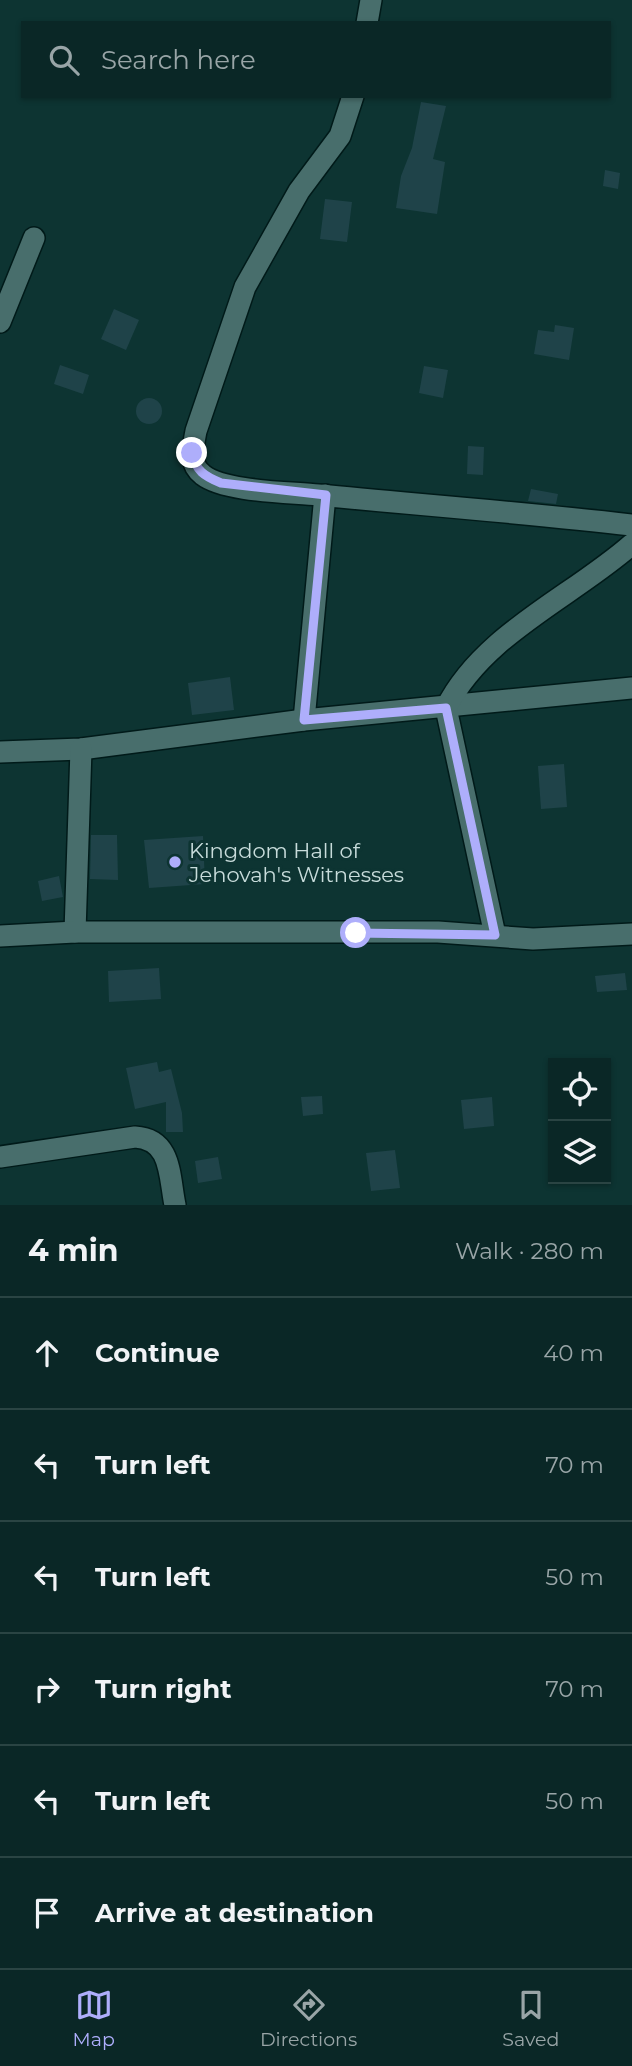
<!DOCTYPE html>
<meta charset="utf-8">
<style>
:root{--surface:#0a2726;--page:#132f2e;--text:#f1f3f6;--muted:#99a5a7;--line:#2a4443;--accent:#aeaefb}
body{margin:0;font-family:Montserrat,sans-serif;background:var(--page);color:var(--text)}
.controls{position:absolute;right:21px;bottom:21px;display:grid;overflow:hidden;border-radius:0px;box-shadow:0 2px 5px #0004}
.controls button{width:63px;height:63px;display:grid;place-items:center;padding:0;border:0;border-bottom:2px solid var(--line);background:var(--surface);color:var(--text);font:35px sans-serif}
.stop{position:absolute;width:21px;height:21px;margin:-16px;border:5px solid #aeaefb;border-radius:50%;background:#fff}
.stop.end{background:#aeaefb;border-color:#fff;box-shadow:0 2px 7px #0008}
.list{margin:0;padding:0;list-style:none}
h2{display:flex;justify-content:space-between;align-items:center;height:91px;margin:0;padding:0 28px;font-size:30px}
h2 small{font-size:23px;font-weight:400;color:var(--muted)}
.list li{display:grid;grid-template-columns:46px 1fr auto;gap:21px;align-items:center;box-sizing:border-box;height:112px;padding:0 28px;border-top:2px solid var(--line)}
.list b{display:block;font-size:26px;white-space:nowrap}
.list em{font-size:23px;font-style:normal;color:var(--muted)}
.icon{flex:none;width:38px;height:38px;fill:none;stroke:currentColor;stroke-width:2;stroke-linecap:round;stroke-linejoin:round}
.map{position:relative;flex:none;width:632px;height:1205px;overflow:hidden}
.search{position:absolute;background:var(--surface);box-shadow:0 2px 5px #0004;left:21px;right:21px;top:21px;height:77px;display:flex;align-items:center;gap:18px;box-sizing:border-box;padding:0 24px;border-radius:0px;color:var(--muted);font-size:26px}
.sheet{height:763px;background:var(--surface)}
nav{display:flex;justify-content:space-around;align-items:center;box-sizing:border-box;height:98px;border-top:2px solid var(--line);background:var(--surface);font-size:19px;color:var(--muted)}
nav a{display:grid;justify-items:center;gap:4px}
nav .on{color:var(--accent)}
.map>svg:first-child{display:block}
.building{fill:#1f4349}
.lines{fill:none;stroke-linecap:round;stroke-linejoin:round}
.street-casing{stroke:#001a19;stroke-width:24}
.street{stroke:#486e6c;stroke-width:21}
.route{stroke:#aeaefb;stroke-width:9}
.poi-dot{fill:#aeaefb;stroke:#0d3432;stroke-width:2.5}
.labels{text-anchor:middle;dominant-baseline:central;stroke-width:6;stroke-linejoin:round;paint-order:stroke}
.poi-label{font-size:21px;fill:#c8dcdb;stroke:#0d3432;text-anchor:start}
</style>
<div class="map">
<svg width="632" height="1205" viewBox="0 0 632 1205">
<rect width="100%" height="100%" fill="#0d3432"/>
<g class="building">
<path d="M421,102L446,106L433,159L445,162L437,214L396,208L401,176L412,148Z"/>
<path d="M605,170L620,173L618,189L603,186Z"/>
<path d="M325,199L352,202L347,242L320,239Z"/>
<path d="M114,309L139,320L126,350L101,339Z"/>
<path d="M555,325L574,328L569,360L534,354L538,330L554,332Z"/>
<path d="M60,365L89,375L83,394L54,384Z"/>
<path d="M424,366L448,370L443,398L419,393Z"/>
<circle cx="149" cy="411" r="13"/>
<path d="M468,446L484,447L483,475L467,474Z"/>
<path d="M531,489L558,494L556,504L528,501Z"/>
<path d="M230,677L234,710L192,715L188,683Z"/>
<path d="M564,764L567,807L541,809L538,766Z"/>
<path d="M91,835H117L118,880L90,879Z"/>
<path d="M203,836L205,884L149,888L144,840Z"/>
<path d="M59,876L63,897L42,901L38,881Z"/>
<path d="M159,968L161,999L109,1002L108,971Z"/>
<path d="M625,973L627,990L597,992L595,976Z"/>
<path d="M157,1062L159,1072L171,1069L182,1113L183,1132H166V1102L135,1109L126,1068Z"/>
<path d="M322,1096L323,1114L303,1116L301,1097Z"/>
<path d="M492,1097L494,1126L464,1129L461,1100Z"/>
<path d="M395,1150L400,1188L371,1191L366,1153Z"/>
<path d="M218,1157L222,1179L198,1183L195,1161Z"/>
</g>
<g class="lines">
<defs>
<g id="street">
<path d="M367,23L371,0"/>
<path d="M353,96L340,136L299,191L245,287L196,431C193,448 188,464 203,475C225,492 290,492 318,495C423,505 528,513 632,525"/>
<path d="M0,322L34,238"/>
<path d="M304,720L325,495"/>
<path d="M0,752L81,749L304,720L632,688"/>
<path d="M75,932L81,749"/>
<path d="M495,935L446,708C483,634 572,597 632,544"/>
<path d="M0,936L75,932H438L533,939L632,934"/>
<path d="M0,1157L135,1137C172,1139 169,1176 175,1205"/>
</g>
</defs>
<use href="#street" class="street-casing"/>
<use href="#street" class="street"/>
</g>
<g class="lines">
<path class="route" d="M192,453C196,471 204,476 221,483L326,495L304,720L446,708L495,935L356,933"/>
</g>
<circle class="poi-dot" cx="175" cy="862" r="7"/>
<g class="labels">
<g class="poi-label">
<text x="189" y="850">Kingdom Hall of<tspan x="189" dy="24">Jehovah's Witnesses</tspan></text>
</g>
</g>
</svg>
<div class="controls">
<button><svg class="icon" aria-label="locate" viewBox="0 0 24 24"><circle cx="12" cy="12" r="6"/><path d="M12 2v4M12 18v4M2 12h4M18 12h4"/></svg></button>
<button><svg class="icon" aria-label="layers" viewBox="0 0 24 24"><path d="M12 4l9 5-9 5-9-5zM3 14l9 5 9-5"/></svg></button>
</div>
<div class="stop" style="left:356px;top:933px"></div>
<div class="stop end" style="left:192px;top:453px"></div>
<div class="search"><svg class="icon" aria-label="search" viewBox="0 0 24 24"><circle cx="10" cy="10" r="6"/><path d="M15 15l6 6"/></svg>Search here</div>
</div>
<section class="sheet">
<h2>4 min<small>Walk · 280 m</small></h2>
<ul class="list">
<li><svg class="icon" aria-label="ahead" viewBox="0 0 24 24"><path d="M12 20V5M6 11l6-6 6 6"/></svg><div><b>Continue</b></div><em>40 m</em></li>
<li><svg class="icon" aria-label="left" viewBox="0 0 24 24"><path d="M17 20v-9H6M10 6l-5 5 5 5"/></svg><div><b>Turn left</b></div><em>70 m</em></li>
<li><svg class="icon" aria-label="left" viewBox="0 0 24 24"><path d="M17 20v-9H6M10 6l-5 5 5 5"/></svg><div><b>Turn left</b></div><em>50 m</em></li>
<li><svg class="icon" aria-label="right" viewBox="0 0 24 24"><path d="M7 20v-9h11M14 6l5 5-5 5"/></svg><div><b>Turn right</b></div><em>70 m</em></li>
<li><svg class="icon" aria-label="left" viewBox="0 0 24 24"><path d="M17 20v-9H6M10 6l-5 5 5 5"/></svg><div><b>Turn left</b></div><em>50 m</em></li>
<li><svg class="icon" aria-label="arrive" viewBox="0 0 24 24"><path d="M6 21V4h12l-3 4 3 4H6"/></svg><div><b>Arrive at destination</b></div></li>
</ul>
</section>
<nav>
<a class="on"><svg class="icon" aria-label="map" viewBox="0 0 24 24"><path d="M3 6l6-2 6 2 6-2v14l-6 2-6-2-6 2zM9 4v14M15 6v14"/></svg>Map</a>
<a><svg class="icon" aria-label="directions" viewBox="0 0 24 24"><path d="M12 3l9 9-9 9-9-9zM9 14v-3h6M13 9l2 2-2 2"/></svg>Directions</a>
<a><svg class="icon" aria-label="saved" viewBox="0 0 24 24"><path d="M7 4h10v16l-5-4-5 4z"/></svg>Saved</a>
</nav>
